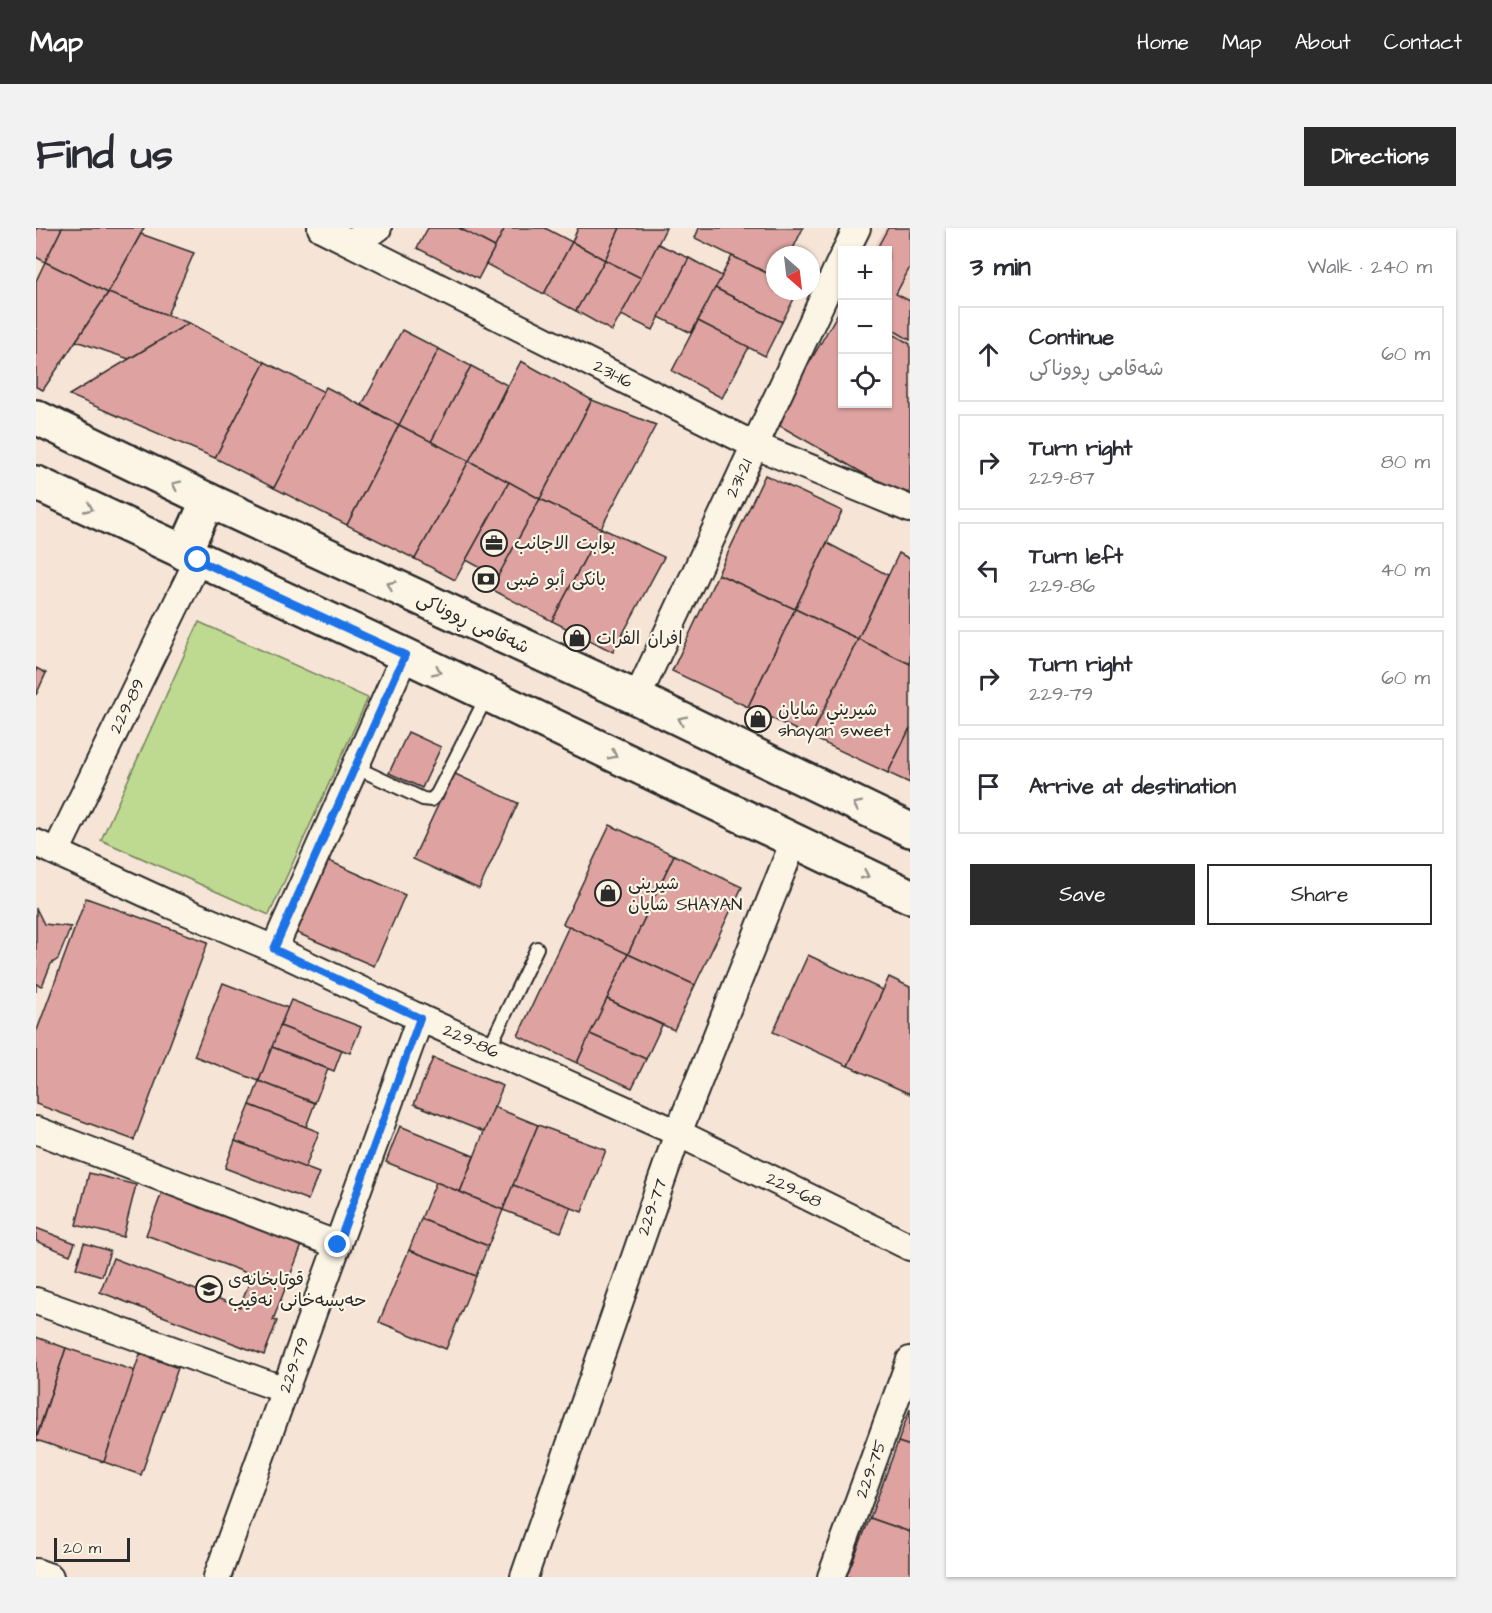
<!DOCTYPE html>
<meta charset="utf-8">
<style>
:root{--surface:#fff;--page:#f2f2f3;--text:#2b2b33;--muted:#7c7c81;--line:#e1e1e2;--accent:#2b2b2b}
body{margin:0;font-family:"Architects Daughter","Playpen Sans Arabic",sans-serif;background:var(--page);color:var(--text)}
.controls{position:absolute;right:18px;top:18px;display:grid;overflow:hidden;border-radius:0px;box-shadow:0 2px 4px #0004}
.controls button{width:54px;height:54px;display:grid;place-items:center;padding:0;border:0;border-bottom:2px solid var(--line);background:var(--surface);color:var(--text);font:30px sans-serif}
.compass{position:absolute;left:730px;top:18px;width:54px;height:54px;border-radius:50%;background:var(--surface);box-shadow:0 2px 4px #0004;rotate:152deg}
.scale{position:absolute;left:18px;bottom:15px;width:76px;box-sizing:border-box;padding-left:6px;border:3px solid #2b2b2b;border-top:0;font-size:16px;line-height:21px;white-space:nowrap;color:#2b2b2b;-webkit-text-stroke:4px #fcf5e5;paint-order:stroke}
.stop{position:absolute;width:18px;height:18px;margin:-14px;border:4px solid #1a73e8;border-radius:50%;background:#fff}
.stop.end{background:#1a73e8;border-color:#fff;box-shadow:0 2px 6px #0008}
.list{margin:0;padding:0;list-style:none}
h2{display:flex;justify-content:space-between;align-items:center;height:78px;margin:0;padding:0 24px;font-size:26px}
h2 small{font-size:20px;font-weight:400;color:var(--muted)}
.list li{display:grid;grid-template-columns:39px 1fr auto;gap:18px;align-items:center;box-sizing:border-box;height:96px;margin:0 12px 12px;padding:0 12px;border:2px solid var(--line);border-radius:0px}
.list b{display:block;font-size:22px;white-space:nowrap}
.list p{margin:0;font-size:20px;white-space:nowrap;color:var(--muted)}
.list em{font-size:20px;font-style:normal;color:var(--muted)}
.actions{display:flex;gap:12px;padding:18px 24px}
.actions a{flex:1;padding:14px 0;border:2px solid var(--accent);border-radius:0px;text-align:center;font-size:21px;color:var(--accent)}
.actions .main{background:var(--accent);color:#fff}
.icon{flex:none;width:33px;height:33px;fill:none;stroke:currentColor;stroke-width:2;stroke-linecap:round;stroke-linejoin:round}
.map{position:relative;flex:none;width:874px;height:1349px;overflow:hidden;border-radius:0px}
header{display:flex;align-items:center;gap:36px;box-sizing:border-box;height:84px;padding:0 30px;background:var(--accent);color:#fff}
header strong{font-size:28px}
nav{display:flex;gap:33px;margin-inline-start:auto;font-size:21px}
.intro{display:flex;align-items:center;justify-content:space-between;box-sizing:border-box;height:144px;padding:0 36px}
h1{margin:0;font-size:42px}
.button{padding:15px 27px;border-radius:0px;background:var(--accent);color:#fff;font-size:21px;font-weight:700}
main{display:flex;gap:36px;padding:0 36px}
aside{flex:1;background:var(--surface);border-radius:0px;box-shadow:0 2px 4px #0004}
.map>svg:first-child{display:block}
.built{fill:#efd1c6}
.green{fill:#bed990;stroke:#74825e;stroke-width:1.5}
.building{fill:#dea3a0;stroke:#2b2b2b;stroke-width:1.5}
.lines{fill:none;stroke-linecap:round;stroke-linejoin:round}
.service-casing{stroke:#2b2b2b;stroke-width:16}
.minor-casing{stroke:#2b2b2b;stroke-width:30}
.secondary-casing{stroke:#2b2b2b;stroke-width:38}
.service{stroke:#fcf5e5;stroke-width:12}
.minor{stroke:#fcf5e5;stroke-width:26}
.secondary{stroke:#fcf5e5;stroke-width:33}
.oneway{stroke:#949088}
.route{stroke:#1a73e8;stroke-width:8}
.labels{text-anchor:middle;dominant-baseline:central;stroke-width:4.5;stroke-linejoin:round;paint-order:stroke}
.street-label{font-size:18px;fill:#2b2b2b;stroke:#fcf5e5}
.poi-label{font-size:18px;fill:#2b2b2b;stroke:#fcf5e5;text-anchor:start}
</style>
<header>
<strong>Map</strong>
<nav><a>Home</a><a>Map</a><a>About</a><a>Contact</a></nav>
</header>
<div class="intro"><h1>Find us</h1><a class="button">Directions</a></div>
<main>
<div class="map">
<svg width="874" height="1349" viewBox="0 0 874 1349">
<rect width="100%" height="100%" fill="#f6e5d7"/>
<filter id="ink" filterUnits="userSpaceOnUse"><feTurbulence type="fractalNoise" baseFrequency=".0167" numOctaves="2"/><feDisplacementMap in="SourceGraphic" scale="12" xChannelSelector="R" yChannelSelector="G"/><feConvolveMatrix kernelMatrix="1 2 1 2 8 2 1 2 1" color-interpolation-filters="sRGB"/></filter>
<g filter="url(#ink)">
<path class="built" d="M849,0H874V115L852,103V22H836Z"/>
<path class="green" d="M163,394L332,470L233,687L65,612Z"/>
<g class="building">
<path d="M0,0H26L9,34L0,29Z"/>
<path d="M26,0H108L72,65L9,34Z"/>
<path d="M392,0H423L459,19L442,51L381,20Z"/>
<path d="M423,0H469L459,19Z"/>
<path d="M469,0H509L536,14L508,66L450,36Z"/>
<path d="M542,0H584L569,32L536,14Z"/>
<path d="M584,0H630L605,50L569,32Z"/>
<path d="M663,0H767L754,27H739V49L659,10Z"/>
<path d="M852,0H874V39L860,66L874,73V112L852,99V22H840Z"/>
<path d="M105,6L158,25L131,87L72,65Z"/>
<path d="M536,14L569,32L540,83L508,66Z"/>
<path d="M622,16L653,30L617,102L585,87Z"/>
<path d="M696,28L739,49V63H762L746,94L679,60Z"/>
<path d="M653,30L686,48L655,105L623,89Z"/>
<path d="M569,32L605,50L576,103L540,83Z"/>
<path d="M9,34L72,65L7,162L0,159V53Z"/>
<path d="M679,60L746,94L729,128L662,93Z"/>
<path d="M72,65L131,87L153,95L93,131L40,113Z"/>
<path d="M806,78V176H852V103L874,116V272L739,195Z"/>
<path d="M662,93L713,119L686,170L636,143Z"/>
<path d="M153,95L229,134L179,230L33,167Z"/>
<path d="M366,102L403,121L363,197L326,177Z"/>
<path d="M403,121L435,138L395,214L363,197Z"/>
<path d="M485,133L556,172L504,271L433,233Z"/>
<path d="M229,134L288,164L238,260L179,230Z"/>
<path d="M435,138L471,157L433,233L395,214Z"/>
<path d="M290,159L363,197L311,297L238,260Z"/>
<path d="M556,172L620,197L565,300L504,271Z"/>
<path d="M363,197L433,233L379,331L311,297Z"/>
<path d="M433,233L473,254L419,352L379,331Z"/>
<path d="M729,247L806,283L759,381L682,346Z"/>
<path d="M473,254L504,271L462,349L430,332Z"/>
<path d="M504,271L565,300L516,393L455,361Z"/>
<path d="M565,300L628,329L577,424L516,393Z"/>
<path d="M791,315L852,347L822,411L759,381Z"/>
<path d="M863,325L874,331V436L822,411Z"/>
<path d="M682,346L759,381L712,479L636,443Z"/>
<path d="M759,381L822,411L775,509L712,479Z"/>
<path d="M822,411L874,436V500L852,545L775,509Z"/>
<path d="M0,440L10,445L0,467Z"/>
<path d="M874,500V555L852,545Z"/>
<path d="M372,504L405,519L386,560L353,545Z"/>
<path d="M417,545L482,575L443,661L377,631Z"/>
<path d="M574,597L638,627L592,726L527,696Z"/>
<path d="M638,627L706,659L659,757L592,726Z"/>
<path d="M291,632L369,667L338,738L259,704Z"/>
<path d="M50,670L172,714L98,912L0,876V805Z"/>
<path d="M0,680L8,696L35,699L22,731L15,736L6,758L0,756V764Z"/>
<path d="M533,698L592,726L541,835L482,808Z"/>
<path d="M592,726L659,757L638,802L571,771Z"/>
<path d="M772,727L847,762L812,838L737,804Z"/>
<path d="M853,749L874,759V866L812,838Z"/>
<path d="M187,755L252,780L223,853L158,828Z"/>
<path d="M571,771L626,797L610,831L554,806Z"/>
<path d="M255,772L325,799L314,825L244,798Z"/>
<path d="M244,798L306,822L298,843L236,819Z"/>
<path d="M554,806L610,831L596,860L541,835Z"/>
<path d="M236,819L292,841L279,875L223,853Z"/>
<path d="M397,830L467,858L448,904L378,876Z"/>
<path d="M223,853L279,875L270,899L214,877Z"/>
<path d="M214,877L283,904L269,940L199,913Z"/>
<path d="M458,879L502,897L467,982L424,964Z"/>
<path d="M502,897L570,922L546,984L477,957Z"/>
<path d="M364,898L438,928L424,964L350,934Z"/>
<path d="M199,913L283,945L272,972L189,940Z"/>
<path d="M53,945L100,957L87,1009L40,997Z"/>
<path d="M400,954L467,982L452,1018L385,991Z"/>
<path d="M477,957L535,979L525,1004L467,982Z"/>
<path d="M126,964L266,1017L237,1092L241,1093L228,1127L64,1064L77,1030L204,1079L216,1047L110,1007Z"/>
<path d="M385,991L452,1018L440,1048L373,1022Z"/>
<path d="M0,1000L39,1015L34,1027L0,1013Z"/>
<path d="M48,1015L74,1023L66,1048L40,1040Z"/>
<path d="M373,1022L440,1048L410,1121L343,1094Z"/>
<path d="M0,1109L30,1120L0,1210Z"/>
<path d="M30,1120L99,1143L68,1234L0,1212Z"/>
<path d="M104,1126L142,1140L105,1247L68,1234Z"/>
<path d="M874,1181V1218L862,1214Z"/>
<path d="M862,1214L874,1218V1304L834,1290Z"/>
<path d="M834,1290L874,1304V1349H810Z"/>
</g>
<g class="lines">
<defs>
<g id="service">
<path d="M319,539L387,571L395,572L401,566L451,468"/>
<path d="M453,820L501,720"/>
</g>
<g id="minor">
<path d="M285,0L718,217L874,281"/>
<path d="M314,14L342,0"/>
<path d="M810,22L821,0"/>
<path d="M601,470L806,30"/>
<path d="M0,615L135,677L238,721L384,790L642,905L874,1019"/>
<path d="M20,624L162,332"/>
<path d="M238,721L369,427"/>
<path d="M0,902L302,1017"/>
<path d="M0,1073L249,1162"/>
<path d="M0,1344L14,1349"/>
<path d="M181,1349L384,790"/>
<path d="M488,1349L642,905L758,613"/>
<path d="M795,1349L874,1132"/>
</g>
<g id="secondary">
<path d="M0,189L172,272L601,470L874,602"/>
<path d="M0,255L369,427L874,668"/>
<path d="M148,325L172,272"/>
</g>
</defs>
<use href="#service" class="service-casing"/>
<use href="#minor" class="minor-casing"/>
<use href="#secondary" class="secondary-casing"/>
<use href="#service" class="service"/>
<use href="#minor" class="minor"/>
<use href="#secondary" class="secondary"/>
</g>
<defs><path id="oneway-chevron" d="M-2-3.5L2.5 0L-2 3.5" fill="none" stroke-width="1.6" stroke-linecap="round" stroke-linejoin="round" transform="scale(1.5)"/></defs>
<g class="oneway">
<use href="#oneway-chevron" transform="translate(140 257) rotate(-154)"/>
<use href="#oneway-chevron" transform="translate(53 280) rotate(25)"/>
<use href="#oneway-chevron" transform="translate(355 357) rotate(-155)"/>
<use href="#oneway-chevron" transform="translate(401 443) rotate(26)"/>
<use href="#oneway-chevron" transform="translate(646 492) rotate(-154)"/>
<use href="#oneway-chevron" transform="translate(577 527) rotate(26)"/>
<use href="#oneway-chevron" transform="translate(821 577) rotate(-154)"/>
<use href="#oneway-chevron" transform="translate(829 647) rotate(25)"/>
</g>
</g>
<g class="lines" filter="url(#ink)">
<path class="route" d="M162,332L369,427L238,721L384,790L302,1017"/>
</g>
<defs>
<symbol id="office-ring" viewBox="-11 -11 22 22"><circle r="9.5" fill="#fcf5e5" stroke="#2b2b2b" stroke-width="1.5"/><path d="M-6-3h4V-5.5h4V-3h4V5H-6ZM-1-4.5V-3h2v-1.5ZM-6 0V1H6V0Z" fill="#2b2b2b"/></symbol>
<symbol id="bank-ring" viewBox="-11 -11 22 22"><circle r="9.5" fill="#fcf5e5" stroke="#2b2b2b" stroke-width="1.5"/><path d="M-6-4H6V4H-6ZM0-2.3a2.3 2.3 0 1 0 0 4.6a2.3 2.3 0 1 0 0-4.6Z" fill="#2b2b2b"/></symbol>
<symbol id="shop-ring" viewBox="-11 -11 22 22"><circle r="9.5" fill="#fcf5e5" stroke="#2b2b2b" stroke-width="1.5"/><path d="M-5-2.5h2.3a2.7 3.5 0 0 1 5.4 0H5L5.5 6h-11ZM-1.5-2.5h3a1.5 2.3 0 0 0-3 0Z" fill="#2b2b2b"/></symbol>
<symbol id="school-ring" viewBox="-11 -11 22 22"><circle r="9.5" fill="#fcf5e5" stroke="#2b2b2b" stroke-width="1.5"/><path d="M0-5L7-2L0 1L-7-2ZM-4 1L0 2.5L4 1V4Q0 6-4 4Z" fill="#2b2b2b"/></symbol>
</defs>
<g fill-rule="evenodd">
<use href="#office-ring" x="443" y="300" width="30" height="30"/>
<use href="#bank-ring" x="435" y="336" width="30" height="30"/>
<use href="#shop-ring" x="526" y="395" width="30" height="30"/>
<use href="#shop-ring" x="707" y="476" width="30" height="30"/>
<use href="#shop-ring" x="557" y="650" width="30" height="30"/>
<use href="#school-ring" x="158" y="1046" width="30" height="30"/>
</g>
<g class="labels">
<g class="street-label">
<text transform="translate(577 146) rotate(27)">231-16</text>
<text transform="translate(703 250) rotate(-65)">231-21</text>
<text transform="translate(437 395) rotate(25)">شەقامی ڕووناکی</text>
<text transform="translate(91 478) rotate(-64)">229-89</text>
<text transform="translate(435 813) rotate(24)">229-86</text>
<text transform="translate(758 962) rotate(26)">229-68</text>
<text transform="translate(616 979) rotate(-71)">229-77</text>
<text transform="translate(258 1137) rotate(-70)">229-79</text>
<text transform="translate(835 1241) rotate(-70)">229-75</text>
</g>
<g class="poi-label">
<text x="478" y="315">بوابت الاجانب</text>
<text x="470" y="351">بانكى أبو ضبى</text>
<text x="560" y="410">افران الفرات</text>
<text x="742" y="481">شيريني شايان<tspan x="742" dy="21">shayan sweet</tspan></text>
<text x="592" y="655">شيرينى<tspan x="592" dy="21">شايان SHAYAN</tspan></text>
<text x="192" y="1051">قوتابخانەی<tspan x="192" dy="21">حەپسەخانی نەقیب</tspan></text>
</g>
</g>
</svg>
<div class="controls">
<button>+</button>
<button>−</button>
<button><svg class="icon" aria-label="locate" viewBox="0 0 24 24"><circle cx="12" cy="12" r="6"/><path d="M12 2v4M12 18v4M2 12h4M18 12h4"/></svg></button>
</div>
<svg class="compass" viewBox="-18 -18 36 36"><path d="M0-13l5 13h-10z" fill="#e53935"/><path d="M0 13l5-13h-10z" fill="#7c7c81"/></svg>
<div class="scale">20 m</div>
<div class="stop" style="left:162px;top:332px"></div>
<div class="stop end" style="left:302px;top:1017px"></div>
</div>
<aside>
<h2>3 min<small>Walk · 240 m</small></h2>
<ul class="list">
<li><svg class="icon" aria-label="ahead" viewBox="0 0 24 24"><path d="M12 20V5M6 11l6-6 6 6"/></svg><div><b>Continue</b><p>شەقامی ڕووناکی</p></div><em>60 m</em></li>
<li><svg class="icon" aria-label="right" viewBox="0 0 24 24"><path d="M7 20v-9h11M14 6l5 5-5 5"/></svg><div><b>Turn right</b><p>229-87</p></div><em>80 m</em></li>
<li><svg class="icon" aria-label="left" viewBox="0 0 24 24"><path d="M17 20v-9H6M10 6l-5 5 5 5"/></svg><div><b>Turn left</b><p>229-86</p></div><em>40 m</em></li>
<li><svg class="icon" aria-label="right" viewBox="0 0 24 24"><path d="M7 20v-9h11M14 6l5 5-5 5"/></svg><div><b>Turn right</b><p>229-79</p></div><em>60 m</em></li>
<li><svg class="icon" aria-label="arrive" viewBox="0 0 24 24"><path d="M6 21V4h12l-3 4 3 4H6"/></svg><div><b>Arrive at destination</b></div></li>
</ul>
<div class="actions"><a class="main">Save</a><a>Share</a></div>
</aside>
</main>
